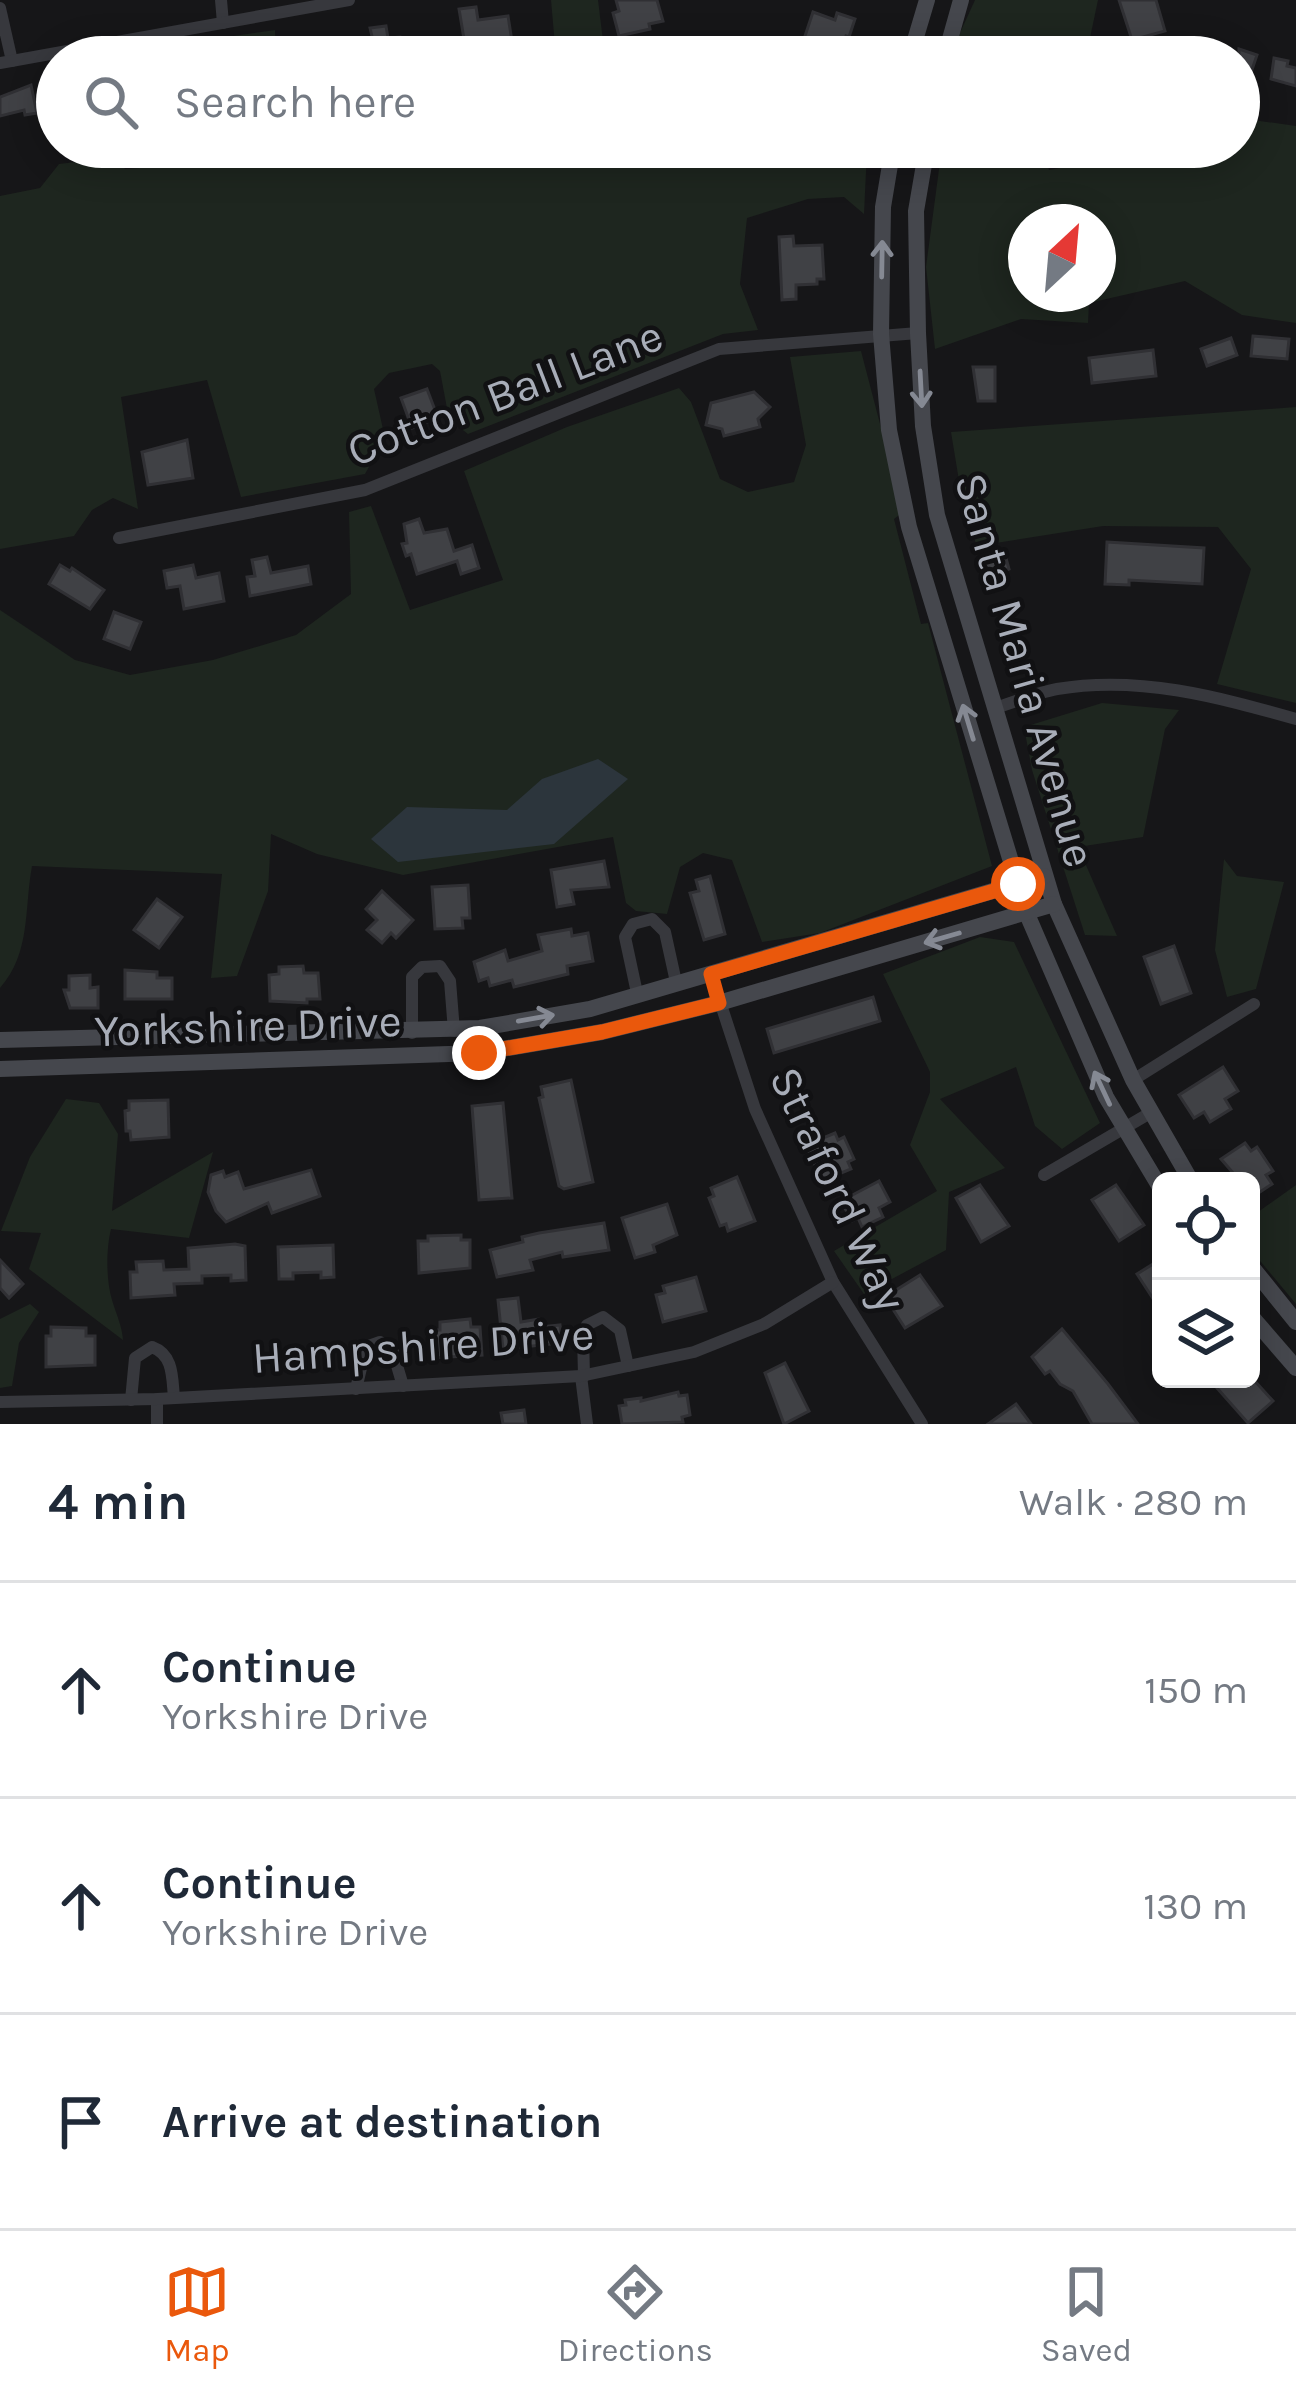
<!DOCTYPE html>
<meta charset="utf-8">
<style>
:root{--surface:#fff;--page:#f2f2f3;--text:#1f2937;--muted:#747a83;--line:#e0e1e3;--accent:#ea580c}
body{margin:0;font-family:Karla,sans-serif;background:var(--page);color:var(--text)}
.controls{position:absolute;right:36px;bottom:36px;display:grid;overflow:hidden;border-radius:18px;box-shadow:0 6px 30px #0003}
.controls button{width:108px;height:108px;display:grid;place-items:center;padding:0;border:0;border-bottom:3px solid var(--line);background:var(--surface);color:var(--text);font:60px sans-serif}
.compass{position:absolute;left:1008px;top:204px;width:108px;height:108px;border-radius:50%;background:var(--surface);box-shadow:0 6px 30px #0003;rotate:26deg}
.stop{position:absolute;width:36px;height:36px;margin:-27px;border:9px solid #ea580c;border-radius:50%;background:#fff}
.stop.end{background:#ea580c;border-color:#fff;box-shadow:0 3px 12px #0008}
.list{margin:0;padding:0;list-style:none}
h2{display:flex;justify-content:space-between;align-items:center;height:156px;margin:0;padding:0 48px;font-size:51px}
h2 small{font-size:39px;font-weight:400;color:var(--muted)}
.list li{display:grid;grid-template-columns:78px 1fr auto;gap:36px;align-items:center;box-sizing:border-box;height:216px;padding:0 48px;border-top:3px solid var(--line)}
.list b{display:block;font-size:45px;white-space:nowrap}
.list p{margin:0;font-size:39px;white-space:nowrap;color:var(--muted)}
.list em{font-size:39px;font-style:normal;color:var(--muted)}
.icon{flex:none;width:66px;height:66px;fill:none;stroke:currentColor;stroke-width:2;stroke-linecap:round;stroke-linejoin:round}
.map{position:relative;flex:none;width:1296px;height:1424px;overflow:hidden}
.search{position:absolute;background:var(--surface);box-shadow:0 6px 30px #0003;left:36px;right:36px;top:36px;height:132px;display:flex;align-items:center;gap:30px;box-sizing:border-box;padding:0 42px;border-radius:66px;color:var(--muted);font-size:45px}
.sheet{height:804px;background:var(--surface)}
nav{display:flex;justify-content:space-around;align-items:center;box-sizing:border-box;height:168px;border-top:3px solid var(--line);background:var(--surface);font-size:33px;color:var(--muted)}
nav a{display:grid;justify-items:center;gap:6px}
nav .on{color:var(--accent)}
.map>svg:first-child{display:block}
.green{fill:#1e261f;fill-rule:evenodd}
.water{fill:#2c353c}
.building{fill:#404145;stroke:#303034;stroke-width:3}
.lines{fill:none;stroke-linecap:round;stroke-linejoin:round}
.street{stroke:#37383d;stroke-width:12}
.secondary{stroke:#45474d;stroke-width:16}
.oneway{stroke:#858993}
.route{stroke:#ea580c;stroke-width:15}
.labels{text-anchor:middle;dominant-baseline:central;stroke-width:9;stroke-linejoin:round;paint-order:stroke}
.street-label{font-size:45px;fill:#a8adb8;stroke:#111113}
</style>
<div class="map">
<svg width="1296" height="1424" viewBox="0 0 1296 1424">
<rect width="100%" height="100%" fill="#161618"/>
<g class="green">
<path d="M551,0H598L605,57H556Z"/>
<path d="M975,0H1098L1086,57H985L954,46Z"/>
<path d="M275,30L276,57H137L136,50Z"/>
<path d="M1239,118L1296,126V323L1242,315L1185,281L1089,303L1088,323L1021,319L935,349L926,267L942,147L1044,150L1049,170L1088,163L1070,147H1239ZM1098,222V294H1026V222Z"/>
<path d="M151,147H312L315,152L381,147H881L867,150L864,214L844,197L808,199L747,218L740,284L758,330L723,334L468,434L449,419L440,371L432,364L389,373L374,389L385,438L365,474L241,497L207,380L121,397L138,509L113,498L92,510L74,536L0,549V196L40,188L59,164L117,157L125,169L153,167Z"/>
<path d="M861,351L903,512L894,519L921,624L928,623L992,866L820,933L762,942L732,860L703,853L680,867L667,914L636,911L626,903L613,837L403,875L317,854L271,834L268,891L237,976L211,978L222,874L32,866C24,910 31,953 0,988V610L75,660L130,675L213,660L296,635L351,594L349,512L371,506L410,610L503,580L464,471L567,427L679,388L691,402L720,479L748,492L794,482L806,445L790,357Z"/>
<path d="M1296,407V703L1217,684L1251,569L1218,527L1103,526L977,546L964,511L951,432Z"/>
<path d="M1102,703L1179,710L1165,729L1143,837L1078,847L1117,936L1085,935L1032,770L1024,727Z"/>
<path d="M1224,859L1237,876L1284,882L1256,989L1227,997L1215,950Z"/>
<path d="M980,937L1014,942L1100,1123L1062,1149L1035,1126L1016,1067L940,1099L1005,1168L949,1192L946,1250L864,1294L834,1251L937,1191L910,1145L930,1092V1072L883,974Z"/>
<path d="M66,1099L99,1103L118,1134L112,1211L213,1152L189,1238L111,1229C106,1249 106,1280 112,1300C116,1314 122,1325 123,1340L29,1269L41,1233L1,1231L30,1157Z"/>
<path d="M1296,1185V1304L1251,1250V1217Z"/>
<path d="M30,1304L39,1312L19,1343L12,1386L0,1388V1319Z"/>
</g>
<path class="water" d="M598,759L628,779L554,844L398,862L371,839L407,807L507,810L542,779Z"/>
<g class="building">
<path d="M616,0H657L663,21L649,24L650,29L619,36L613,13L619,11Z"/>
<path d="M1119,0H1156L1165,31L1132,40Z"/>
<path d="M476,7L478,20L508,16L514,54L467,57L459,9Z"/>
<path d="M813,12L835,20L837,13L855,19L849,37L846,36L841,52L836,50L834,57L799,54Z"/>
<path d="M386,26L388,38L400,37L401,44L423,43L425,57H377L370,28Z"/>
<path d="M1239,49L1257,55L1241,102H1239Z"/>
<path d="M1274,58L1288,61L1287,66L1296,68V86L1271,79Z"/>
<path d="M31,85L37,113L25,115L24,110L0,116V97Z"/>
<path d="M793,236L794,246L822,245L824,279H817V284L796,285V299L782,300L779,237Z"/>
<path d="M1253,336L1289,339L1287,359L1251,356Z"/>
<path d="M1231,338L1237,355L1207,366L1201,349Z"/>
<path d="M1153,350L1156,376L1092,383L1089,358Z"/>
<path d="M973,367H995V401H978Z"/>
<path d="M427,389L438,418L412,428L401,398Z"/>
<path d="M754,392L770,407L758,419L760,427L724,436L722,429L706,425L711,403Z"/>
<path d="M187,440L193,478L148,485L142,452Z"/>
<path d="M419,519L424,533L447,529L454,551L472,545L479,568L461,574L457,561L417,574L411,554L406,556L402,544L407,543L404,524Z"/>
<path d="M1107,542L1204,548L1202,584L1129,580V585L1105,584Z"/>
<path d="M1004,551L1009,569L987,576L982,557Z"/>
<path d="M267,557L271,573L308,566L311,584L250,596L247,577L255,576L252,560Z"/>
<path d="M60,565L70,571L72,568L104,590L90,609L49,584Z"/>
<path d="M193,565L196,578L219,573L224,601L184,609L180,586L167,588L164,571Z"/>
<path d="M114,612L141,622L130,649L104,639Z"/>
<path d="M604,861L609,887L571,890L574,904L557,907L551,870Z"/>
<path d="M710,876L725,934L704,940L690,893L699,891L696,880Z"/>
<path d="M468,885L470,918H462L463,928L435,929L432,887Z"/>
<path d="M382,891L413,920L396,938L391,933L382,943L367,930L377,920L366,909Z"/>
<path d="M157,899L182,917L159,948L134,930Z"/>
<path d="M571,929L572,936L588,933L593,961L567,966L568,974L514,987L512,980L490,986L488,978L479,981L474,962L505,950L508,961L542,951L538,935Z"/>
<path d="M1174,946L1191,993L1161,1004L1144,957Z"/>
<path d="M303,966L304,973H318L320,999H307V1003L270,1001L269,975L279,974V967Z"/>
<path d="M125,970L157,972V978H172V999H125Z"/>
<path d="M90,975V988L98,987V1008H70L64,990H69V976Z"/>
<path d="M873,997L880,1021L774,1053L767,1029Z"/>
<path d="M1223,1067L1238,1091L1225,1099L1231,1109L1210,1122L1204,1112L1194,1118L1179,1095Z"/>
<path d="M571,1080L593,1182L564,1189L559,1186L539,1098L543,1097L541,1087Z"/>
<path d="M168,1100L169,1137L131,1140L130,1131H126L125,1111L129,1110V1101Z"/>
<path d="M503,1103L512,1198L479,1200L472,1106Z"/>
<path d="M835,1133L838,1140L844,1137L854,1159L848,1162L851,1169L822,1181L806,1145Z"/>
<path d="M1245,1143L1251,1151L1257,1147L1273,1171L1266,1175L1272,1184L1251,1198V1181H1240L1221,1159Z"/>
<path d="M311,1170L320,1196L272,1213L268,1203L226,1222L216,1211L208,1192L211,1175L223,1171L225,1177L238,1172L244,1189Z"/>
<path d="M737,1177L755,1221L728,1231L726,1224L720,1226L709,1198L714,1196L711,1188Z"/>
<path d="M879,1181L890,1202L879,1208L883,1217L862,1227L858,1218L852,1221L841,1201Z"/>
<path d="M980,1185L1009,1226L981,1242L956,1198Z"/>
<path d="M1116,1185L1144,1225L1119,1241L1092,1200Z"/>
<path d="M667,1204L677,1235L653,1245L655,1252L635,1258L622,1218Z"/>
<path d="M604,1223L609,1250L563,1257L562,1252L530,1260L533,1270L497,1277L490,1250L523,1242L522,1237L539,1233Z"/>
<path d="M461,1235V1240H470V1268L419,1273L418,1241H428V1236Z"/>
<path d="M235,1244L245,1246L246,1280L231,1281V1275L202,1276V1283L174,1284L175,1295L131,1298L130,1272H137L136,1262L163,1261L164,1270L189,1269L188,1248Z"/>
<path d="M333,1245L334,1277L321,1278V1272L293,1273V1279H279L278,1247Z"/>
<path d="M1161,1259V1311L1137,1274Z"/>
<path d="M0,1260L23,1284L9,1298L0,1288Z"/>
<path d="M920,1275L942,1306L905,1328L885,1297Z"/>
<path d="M696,1277L706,1311L663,1322L656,1295L665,1293L663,1286Z"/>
<path d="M518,1298L521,1322L539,1319L540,1327L560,1325L562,1343L503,1349L498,1300Z"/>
<path d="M470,1319L471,1327H480L482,1355L433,1358L431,1330H440V1322Z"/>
<path d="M51,1327L86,1328V1336H95V1365L46,1367V1336H51Z"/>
<path d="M1062,1329L1108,1384L1138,1424H1092L1073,1391L1060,1384L1050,1371L1045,1374L1032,1357Z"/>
<path d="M785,1363L809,1411L784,1424L765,1373Z"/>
<path d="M1209,1379H1253L1273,1401L1248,1423Z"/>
<path d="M678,1392L679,1396L687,1395L690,1415L682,1417L683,1422L622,1424L619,1406L626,1405L625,1400L641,1398V1401Z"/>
<path d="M1016,1404L1031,1424H988Z"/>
<path d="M524,1410L526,1424H503L501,1413Z"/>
</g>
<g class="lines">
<g class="street">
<path d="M221,0L223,23"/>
<path d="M0,8L12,61"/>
<path d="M0,63L349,0"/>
<path d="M119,538L365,490L719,349L918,333"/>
<path d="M995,708C1015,702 1036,693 1057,689C1139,675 1218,697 1296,719"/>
<path d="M711,974L755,1109L833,1282L922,1424"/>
<path d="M637,993L625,937L633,924L652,919L665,932L676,982"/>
<path d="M412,1033V977L422,967L440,966L450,981L454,1031"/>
<path d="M1133,1080L1254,1004"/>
<path d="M1044,1175L1150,1113"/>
<path d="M581,1376L587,1424"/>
<path d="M584,1376L583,1335L587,1325L603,1317L620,1330L628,1366"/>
<path d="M356,1389L366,1347L380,1342L393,1352L403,1386"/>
<path d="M157,1399V1424"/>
<path d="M131,1400L135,1358L152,1347C174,1355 172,1378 174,1398"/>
<path d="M0,1402L157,1399L581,1376L694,1352L764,1324L833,1282"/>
</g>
<g class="secondary">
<path d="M910,57L927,0"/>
<path d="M945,57L961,0"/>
<path d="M893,147L883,207L881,334L889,430L909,527L1027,914L1106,1097L1161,1189"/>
<path d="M927,147L916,211L918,333L923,426L937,515L1054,904L1133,1080L1191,1181"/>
<path d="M0,1040L480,1028L590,1009L1044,876"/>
<path d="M0,1069L479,1053L602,1032L719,1003L1054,904"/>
<path d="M1251,1266L1296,1322"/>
<path d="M1251,1316L1296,1368"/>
</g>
</g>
<defs><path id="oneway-shaft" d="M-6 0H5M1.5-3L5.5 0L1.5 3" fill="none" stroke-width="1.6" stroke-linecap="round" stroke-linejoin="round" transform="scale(3)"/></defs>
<g class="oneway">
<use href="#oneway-shaft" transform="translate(882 259) rotate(-89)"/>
<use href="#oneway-shaft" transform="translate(921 389) rotate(87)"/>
<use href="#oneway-shaft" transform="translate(968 722) rotate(-107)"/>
<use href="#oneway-shaft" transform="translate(942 938) rotate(164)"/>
<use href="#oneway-shaft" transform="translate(536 1018) rotate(-10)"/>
<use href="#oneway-shaft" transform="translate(1102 1088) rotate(-115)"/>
</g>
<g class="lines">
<path class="route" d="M479,1053L602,1032L719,1003L711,974L1018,884"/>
</g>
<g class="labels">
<g class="street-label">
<text transform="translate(505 393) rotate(-21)">Cotton Ball Lane</text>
<text transform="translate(1025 670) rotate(74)">Santa Maria Avenue</text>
<text transform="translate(248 1026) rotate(-2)">Yorkshire Drive</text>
<text transform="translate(838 1189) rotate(65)">Straford Way</text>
<text transform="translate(423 1346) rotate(-4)">Hampshire Drive</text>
</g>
</g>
</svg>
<div class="controls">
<button><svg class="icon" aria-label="locate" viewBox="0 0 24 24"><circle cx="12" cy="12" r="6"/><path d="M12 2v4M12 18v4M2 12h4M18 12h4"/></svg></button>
<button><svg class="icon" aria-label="layers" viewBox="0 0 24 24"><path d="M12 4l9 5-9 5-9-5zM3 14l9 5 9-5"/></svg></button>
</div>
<svg class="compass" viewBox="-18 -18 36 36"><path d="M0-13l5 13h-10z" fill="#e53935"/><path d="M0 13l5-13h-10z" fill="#747a83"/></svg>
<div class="stop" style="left:1018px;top:884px"></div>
<div class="stop end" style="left:479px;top:1053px"></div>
<div class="search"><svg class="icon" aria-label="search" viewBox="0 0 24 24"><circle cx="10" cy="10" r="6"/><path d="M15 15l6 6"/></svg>Search here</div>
</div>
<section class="sheet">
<h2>4 min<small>Walk · 280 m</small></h2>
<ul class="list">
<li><svg class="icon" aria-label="ahead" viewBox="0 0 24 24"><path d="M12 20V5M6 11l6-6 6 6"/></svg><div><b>Continue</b><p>Yorkshire Drive</p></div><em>150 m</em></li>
<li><svg class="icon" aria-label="ahead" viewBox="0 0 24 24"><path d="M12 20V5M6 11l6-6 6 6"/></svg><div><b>Continue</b><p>Yorkshire Drive</p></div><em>130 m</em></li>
<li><svg class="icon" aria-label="arrive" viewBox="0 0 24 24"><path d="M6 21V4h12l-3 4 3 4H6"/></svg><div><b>Arrive at destination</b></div></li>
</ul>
</section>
<nav>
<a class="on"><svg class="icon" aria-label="map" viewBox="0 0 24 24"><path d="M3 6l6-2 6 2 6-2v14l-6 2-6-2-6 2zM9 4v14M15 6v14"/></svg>Map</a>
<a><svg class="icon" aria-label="directions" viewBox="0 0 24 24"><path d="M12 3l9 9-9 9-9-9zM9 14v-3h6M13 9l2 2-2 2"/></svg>Directions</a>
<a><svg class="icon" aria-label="saved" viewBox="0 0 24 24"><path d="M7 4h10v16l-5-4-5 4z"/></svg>Saved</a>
</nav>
